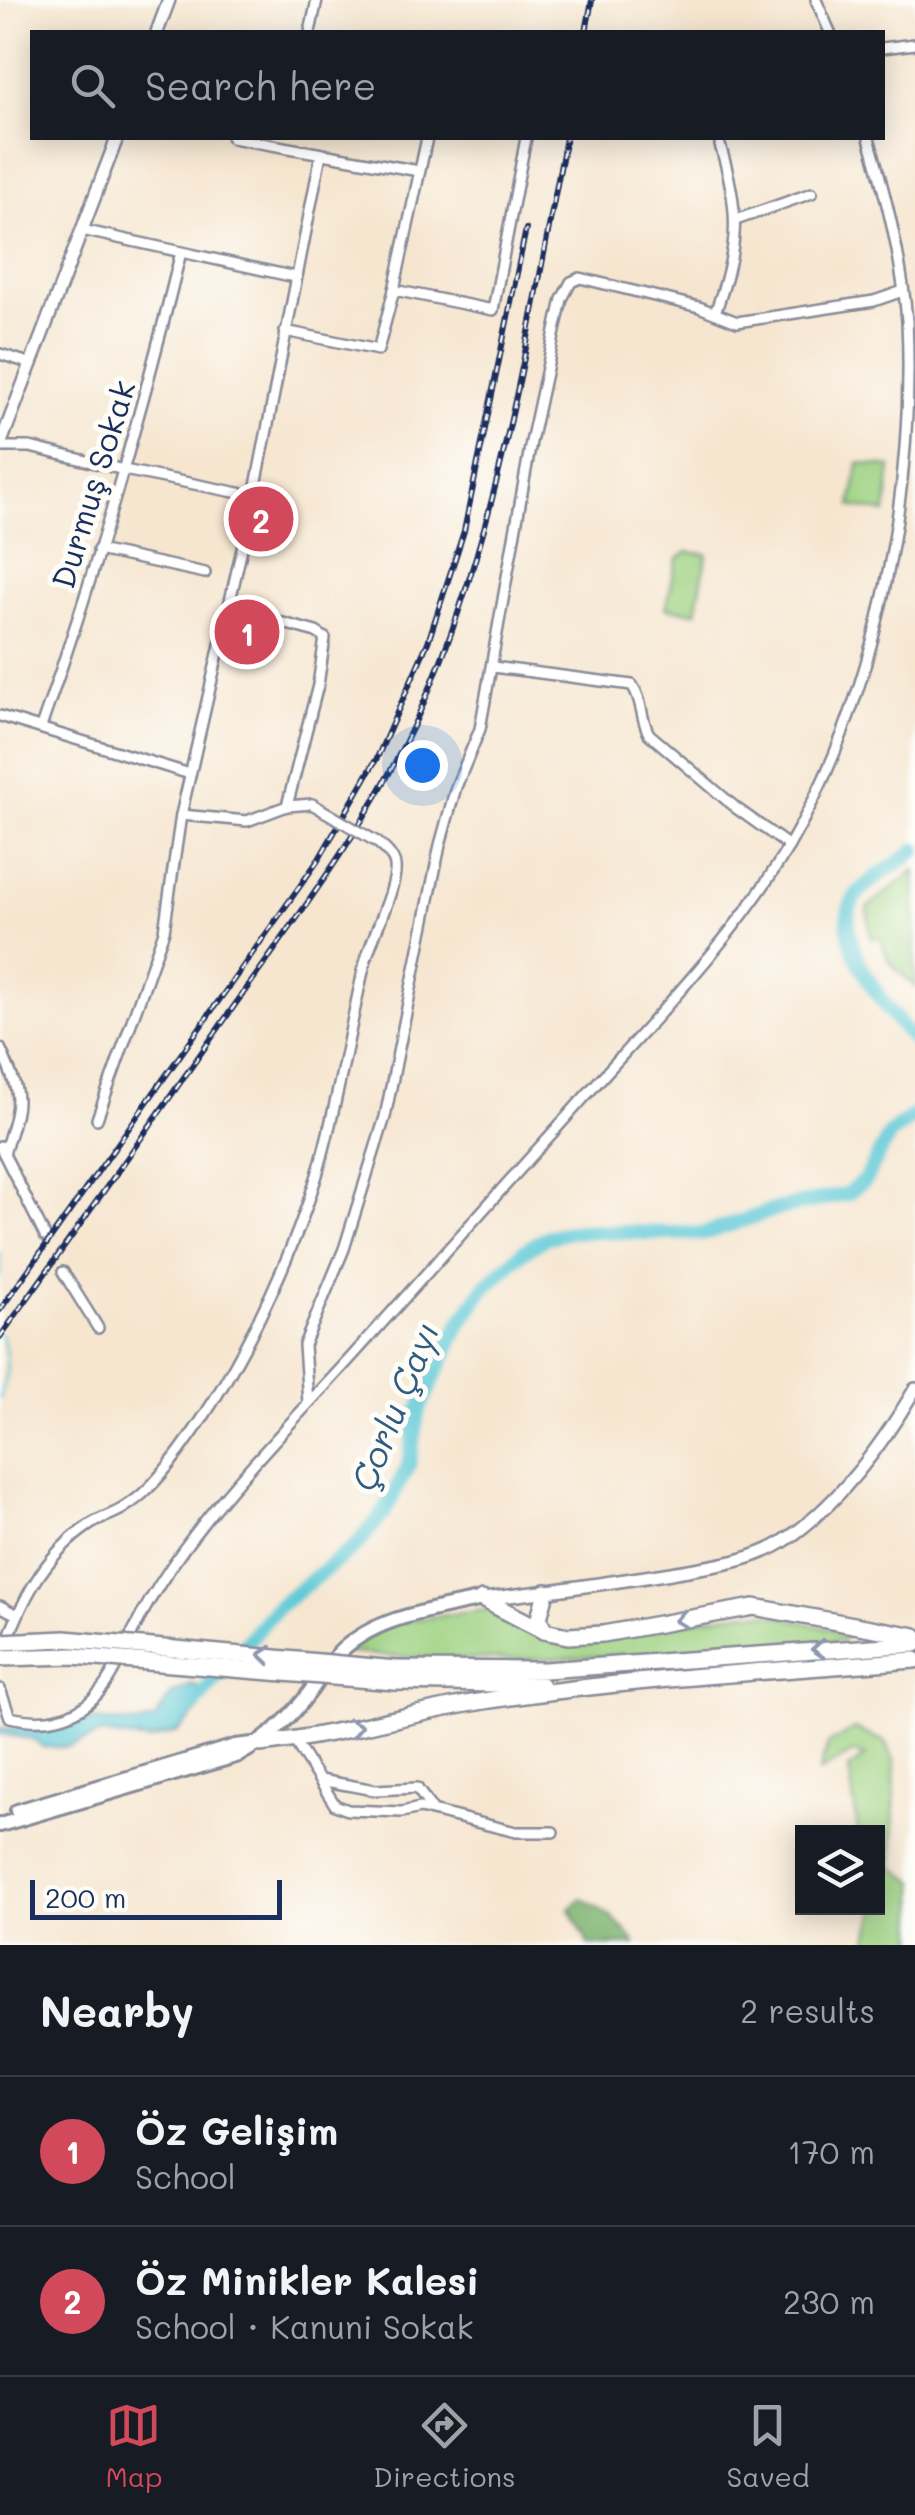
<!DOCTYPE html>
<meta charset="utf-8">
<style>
:root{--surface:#171b24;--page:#20242c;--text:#f1f3f6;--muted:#9ea1a6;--line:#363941;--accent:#d1495b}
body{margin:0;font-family:Mali,sans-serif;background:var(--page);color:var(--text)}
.controls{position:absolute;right:30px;bottom:30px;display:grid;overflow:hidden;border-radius:0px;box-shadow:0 5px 25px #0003}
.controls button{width:90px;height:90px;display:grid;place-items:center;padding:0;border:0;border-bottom:2px solid var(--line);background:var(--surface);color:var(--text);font:50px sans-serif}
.scale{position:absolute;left:30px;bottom:25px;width:252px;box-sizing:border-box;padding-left:10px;border:5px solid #1b2f5e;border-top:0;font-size:28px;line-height:35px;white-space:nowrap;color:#1b2f5e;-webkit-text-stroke:8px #fdfcf7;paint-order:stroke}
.you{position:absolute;left:422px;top:765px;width:35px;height:35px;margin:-25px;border:8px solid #fff;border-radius:50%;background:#1a73e8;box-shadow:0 0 0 15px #1a73e833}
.badge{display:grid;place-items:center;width:65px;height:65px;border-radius:50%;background:var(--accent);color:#fff;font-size:32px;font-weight:700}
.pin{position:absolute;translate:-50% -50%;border:5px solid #fff;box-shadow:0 2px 10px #0006}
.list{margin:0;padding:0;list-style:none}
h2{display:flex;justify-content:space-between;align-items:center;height:130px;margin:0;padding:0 40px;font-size:42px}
h2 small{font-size:32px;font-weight:400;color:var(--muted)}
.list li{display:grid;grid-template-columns:65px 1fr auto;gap:30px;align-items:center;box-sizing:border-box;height:150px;padding:0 40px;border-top:2px solid var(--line)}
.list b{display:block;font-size:38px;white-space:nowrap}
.list p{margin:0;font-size:32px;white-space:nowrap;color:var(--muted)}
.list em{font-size:32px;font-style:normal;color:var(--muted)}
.icon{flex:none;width:55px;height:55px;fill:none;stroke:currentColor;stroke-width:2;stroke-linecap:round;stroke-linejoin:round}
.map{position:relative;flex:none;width:915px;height:1945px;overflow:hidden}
.search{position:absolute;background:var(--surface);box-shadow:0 5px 25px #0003;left:30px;right:30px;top:30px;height:110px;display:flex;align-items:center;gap:25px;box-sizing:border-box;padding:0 35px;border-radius:0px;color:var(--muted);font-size:38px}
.sheet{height:430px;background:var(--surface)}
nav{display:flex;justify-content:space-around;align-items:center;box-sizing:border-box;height:140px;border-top:2px solid var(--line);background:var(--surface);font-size:28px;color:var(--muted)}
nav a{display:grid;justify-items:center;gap:5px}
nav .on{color:var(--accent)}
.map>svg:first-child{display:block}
.green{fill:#9ed282;stroke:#5c8070;stroke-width:2.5}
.forest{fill:#7eb470;stroke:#4c7267;stroke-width:2.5}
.water{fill:#5ec9d7;stroke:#3c7c9a;stroke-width:2.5}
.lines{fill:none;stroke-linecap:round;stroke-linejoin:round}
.stream{stroke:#5ec9d7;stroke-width:2.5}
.river{stroke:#5ec9d7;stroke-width:15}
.minor-casing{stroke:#888a97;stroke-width:14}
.tertiary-casing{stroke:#888a97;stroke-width:16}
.secondary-casing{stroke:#888a97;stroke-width:18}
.trunk-casing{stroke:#888a97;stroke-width:20}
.minor{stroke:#fff;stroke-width:9}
.tertiary{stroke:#fff;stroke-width:11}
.secondary{stroke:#fff;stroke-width:12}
.trunk{stroke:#fff;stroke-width:15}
.rail-casing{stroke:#1b2f5e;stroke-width:6}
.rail{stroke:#fdfcf7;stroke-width:2.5;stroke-dasharray:8;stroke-linecap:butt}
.minor-bridge-casing{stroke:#888a97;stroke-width:14;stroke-linecap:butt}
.trunk-bridge-casing{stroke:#888a97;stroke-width:20;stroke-linecap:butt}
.minor-bridge{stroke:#fff;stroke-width:9}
.trunk-bridge{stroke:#fff;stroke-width:15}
.oneway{stroke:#8d97ae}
.labels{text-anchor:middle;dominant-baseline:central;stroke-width:10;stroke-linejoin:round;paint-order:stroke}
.street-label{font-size:32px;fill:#1b2f5e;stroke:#fdfcf7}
.water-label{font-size:35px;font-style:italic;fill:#2f5d82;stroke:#fdfcf7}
</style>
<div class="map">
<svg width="915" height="1945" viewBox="0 0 915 1945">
<rect width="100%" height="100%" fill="#fdfcf7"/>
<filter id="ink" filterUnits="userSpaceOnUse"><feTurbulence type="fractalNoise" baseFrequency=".01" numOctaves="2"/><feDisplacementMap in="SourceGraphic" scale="20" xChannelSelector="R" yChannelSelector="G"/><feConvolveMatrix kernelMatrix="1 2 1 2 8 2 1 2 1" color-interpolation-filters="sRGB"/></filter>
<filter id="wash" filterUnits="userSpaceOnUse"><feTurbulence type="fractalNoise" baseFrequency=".0048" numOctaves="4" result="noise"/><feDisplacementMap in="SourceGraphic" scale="40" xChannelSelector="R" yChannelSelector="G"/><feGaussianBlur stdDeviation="2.25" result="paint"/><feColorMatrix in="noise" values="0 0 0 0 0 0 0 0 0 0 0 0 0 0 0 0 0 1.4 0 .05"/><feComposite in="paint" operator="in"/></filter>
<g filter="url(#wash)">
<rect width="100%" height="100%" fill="#f6e6d0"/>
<g class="green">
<path d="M859,463L891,467L886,513L851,506Z"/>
<path d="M687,552L707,554L696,612L666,608L677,559Z"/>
<path d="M915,870V987L889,962L880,937L871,939L867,908Z"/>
<path d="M491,1609L541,1638H562L746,1612L772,1614L849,1634L842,1640L826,1642C666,1652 504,1669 344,1652L388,1623Z"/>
<path d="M854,1729L886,1742L895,1762L893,1867L915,1882V1945H867L883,1883L878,1880V1832H858L849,1769L865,1756L853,1753L819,1772L828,1744Z"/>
</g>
<path class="forest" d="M582,1898C603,1911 624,1923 635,1945H589L570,1909Z"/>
<path class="water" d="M191,1685L200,1688V1709L178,1732L148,1741L102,1734L69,1747H43L32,1739L0,1734V1728H64L79,1719L138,1724L155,1719L171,1695Z"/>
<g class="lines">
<g class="stream">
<path d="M0,1253V1276"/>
<path d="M0,1334C11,1357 7,1375 0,1399"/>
</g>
<g class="river">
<path d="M915,850C897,866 867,879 854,899C829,938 889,1013 915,1041"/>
<path d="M191,1708L277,1607L357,1545L384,1513L409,1464L418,1412L460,1323L485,1287L524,1251L547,1237L573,1231L703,1234L777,1209L847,1194L865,1180L890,1134L915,1115"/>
</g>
</g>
</g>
<g filter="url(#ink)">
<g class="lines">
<defs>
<g id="minor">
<path d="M816,0L830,32"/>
<path d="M310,32L317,0"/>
<path d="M882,48L915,44"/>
<path d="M232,138L419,171"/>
<path d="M736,220L812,193"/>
<path d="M82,230L295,277"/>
<path d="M394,290L427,138"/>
<path d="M715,313C739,247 741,212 720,145"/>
<path d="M285,331L378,350L394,290L493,310L526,138"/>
<path d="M0,354L32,364"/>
<path d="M0,447H30L124,470L254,496"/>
<path d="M98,550L205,573"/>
<path d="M228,608L316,632L325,638L318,685L287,806"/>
<path d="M493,667L632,685C643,700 640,718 649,734L736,808L789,846"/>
<path d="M0,716L190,774"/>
<path d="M41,727C96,572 142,412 181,252"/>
<path d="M181,815L247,821L287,806L312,804"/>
<path d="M0,1048C24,1101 20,1100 4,1154"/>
<path d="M97,1119L164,931L181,815L254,496L321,154"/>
<path d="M0,1146L45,1236"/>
<path d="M63,1272L98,1328"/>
<path d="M308,1403L304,1345L344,1249L385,1117L440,845L456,787L480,729L531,442L562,299L571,282L580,278L699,307L737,322L874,301L903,291"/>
<path d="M0,1606L17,1615"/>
<path d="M126,1646C177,1534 274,1443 356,1352C439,1259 522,1166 606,1073C668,1005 744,924 790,844C877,694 915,494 907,321C902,259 886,197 869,138"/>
<path d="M0,1659C20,1606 41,1556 91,1524C102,1517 115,1514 125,1507C143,1496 156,1481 169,1465C230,1388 288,1270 317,1175C337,1107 348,1036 364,967C369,942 398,887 395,866C394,856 384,848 377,842"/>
<path d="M0,1689L10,1717C62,1729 97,1709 119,1660"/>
<path d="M294,1740L335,1805L348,1810L402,1812L420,1808L516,1832H553"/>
<path d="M320,1780L375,1790L417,1788L433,1811"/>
</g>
<g id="tertiary">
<path d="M157,32L169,0"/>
<path d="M0,445L117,138"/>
<path d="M483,1599C546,1592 608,1583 671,1573C708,1566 748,1563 781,1543C837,1507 882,1445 915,1389"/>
</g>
<g id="secondary">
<path d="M17,1811L235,1746L253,1744"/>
<path d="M0,1825L239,1755C268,1739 289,1720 309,1693C318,1681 326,1666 337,1655C374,1616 432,1611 482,1599"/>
</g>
<g id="trunk">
<path d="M482,1599L544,1631L568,1636L603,1634L754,1607L915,1636"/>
<path d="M544,1631L539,1618L546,1592"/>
<path d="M396,1669L545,1670L915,1644"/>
<path d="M395,1682L541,1685"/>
<path d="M260,1744C336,1736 409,1713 484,1701C626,1679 771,1671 915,1660"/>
</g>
</defs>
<use href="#minor" class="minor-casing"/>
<use href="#tertiary" class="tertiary-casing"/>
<use href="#secondary" class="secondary-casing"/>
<use href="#trunk" class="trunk-casing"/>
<use href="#minor" class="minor"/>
<use href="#tertiary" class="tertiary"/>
<use href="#secondary" class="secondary"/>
<use href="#trunk" class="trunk"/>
<defs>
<g id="rail">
<path d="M586,32L592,0"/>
<path d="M0,1310L319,859L377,758L428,642L464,531L526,229"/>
<path d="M0,1337C78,1228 155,1119 232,1009C301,912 373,818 421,709C501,527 528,330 566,138"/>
</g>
</defs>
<use href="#rail" class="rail-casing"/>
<use href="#rail" class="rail"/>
<defs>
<path id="minor-bridge" d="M312,804L377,842"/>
<g id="trunk-bridge">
<path d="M0,1642L65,1639L396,1669"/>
<path d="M0,1658L73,1656L395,1682"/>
</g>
</defs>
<use href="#minor-bridge" class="minor-bridge-casing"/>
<use href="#trunk-bridge" class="trunk-bridge-casing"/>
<use href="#minor-bridge" class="minor-bridge"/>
<use href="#trunk-bridge" class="trunk-bridge"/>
</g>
<defs><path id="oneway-chevron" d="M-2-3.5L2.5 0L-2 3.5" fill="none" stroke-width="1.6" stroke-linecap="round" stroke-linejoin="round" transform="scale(2.5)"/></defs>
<g class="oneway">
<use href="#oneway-chevron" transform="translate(681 1620) rotate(170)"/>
<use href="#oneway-chevron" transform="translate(818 1649) rotate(176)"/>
<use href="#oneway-chevron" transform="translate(265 1655) rotate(-174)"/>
<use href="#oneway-chevron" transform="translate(356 1727) rotate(-12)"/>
</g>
</g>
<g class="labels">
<g class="street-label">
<text transform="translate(92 484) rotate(-73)">Durmuş Sokak</text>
</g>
<g class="water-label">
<text transform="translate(394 1406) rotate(-68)">Çorlu Çayı</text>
</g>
</g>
</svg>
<div class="controls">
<button><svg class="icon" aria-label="layers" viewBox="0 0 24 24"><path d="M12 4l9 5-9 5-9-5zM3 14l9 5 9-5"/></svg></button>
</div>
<div class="scale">200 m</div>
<div class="you"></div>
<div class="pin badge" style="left:247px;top:632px">1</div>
<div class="pin badge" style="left:261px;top:519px">2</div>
<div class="search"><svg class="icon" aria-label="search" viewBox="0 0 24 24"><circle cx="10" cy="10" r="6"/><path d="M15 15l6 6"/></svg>Search here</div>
</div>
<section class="sheet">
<h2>Nearby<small>2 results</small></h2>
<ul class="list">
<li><span class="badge">1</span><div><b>Öz Gelişim</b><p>School</p></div><em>170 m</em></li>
<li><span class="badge">2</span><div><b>Öz Minikler Kalesi</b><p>School · Kanuni Sokak</p></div><em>230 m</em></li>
</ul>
</section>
<nav>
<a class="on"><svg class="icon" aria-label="map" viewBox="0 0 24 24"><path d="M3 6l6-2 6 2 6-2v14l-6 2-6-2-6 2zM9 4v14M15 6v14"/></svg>Map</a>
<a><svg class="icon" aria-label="directions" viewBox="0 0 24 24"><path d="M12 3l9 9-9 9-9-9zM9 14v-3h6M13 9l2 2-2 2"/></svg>Directions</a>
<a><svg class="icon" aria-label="saved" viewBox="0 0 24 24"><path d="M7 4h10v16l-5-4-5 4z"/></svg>Saved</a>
</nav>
